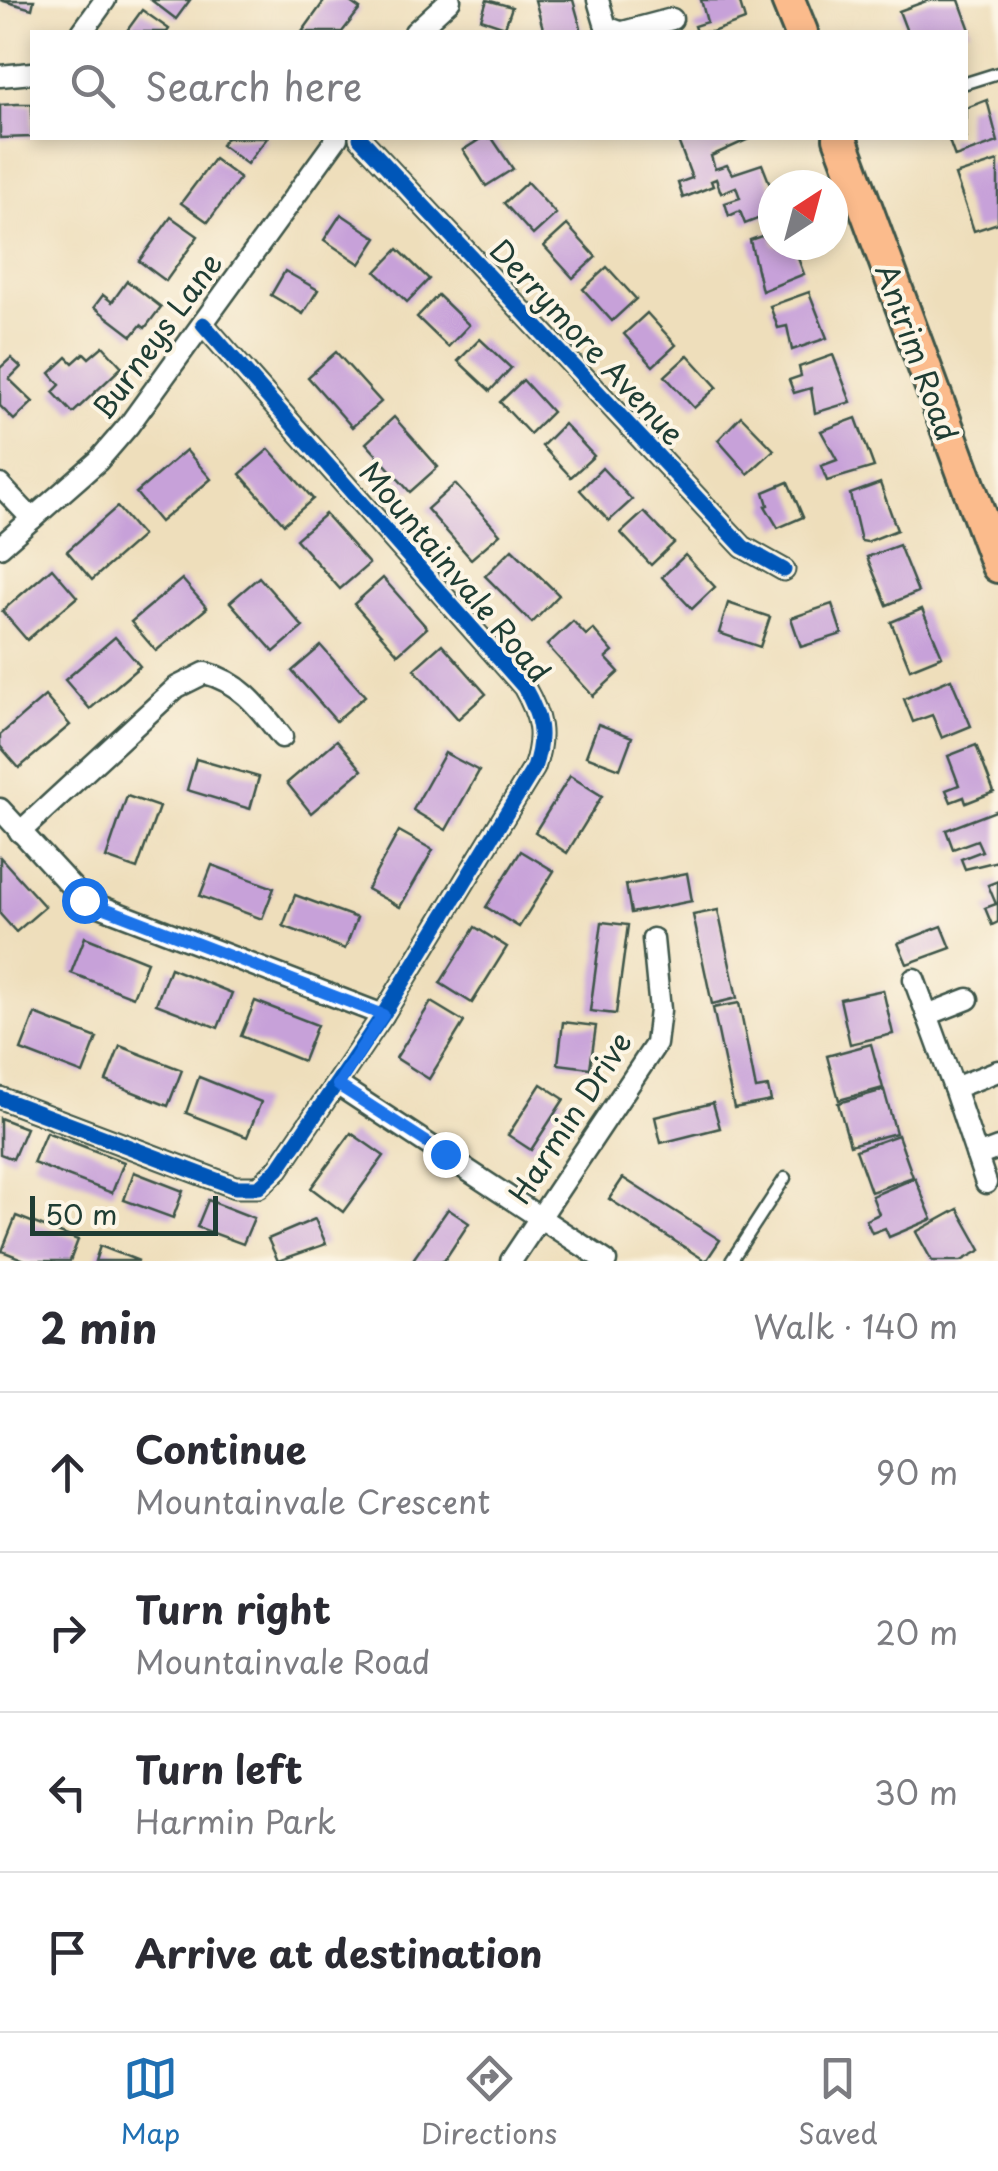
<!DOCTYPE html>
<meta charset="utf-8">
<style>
:root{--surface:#fff;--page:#f2f2f3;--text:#2b2b33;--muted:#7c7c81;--line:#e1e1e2;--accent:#1f6fb2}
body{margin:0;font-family:"Playpen Sans",sans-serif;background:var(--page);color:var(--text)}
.compass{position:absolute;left:758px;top:170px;width:90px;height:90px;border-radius:50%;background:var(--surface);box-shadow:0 5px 15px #0003;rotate:36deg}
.scale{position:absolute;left:30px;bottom:25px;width:188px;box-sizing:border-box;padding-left:10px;border:5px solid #1f3d34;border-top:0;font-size:28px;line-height:35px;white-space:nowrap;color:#1f3d34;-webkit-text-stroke:8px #fcf5e5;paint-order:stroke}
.stop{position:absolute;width:30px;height:30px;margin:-22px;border:8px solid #1a73e8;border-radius:50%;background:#fff}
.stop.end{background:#1a73e8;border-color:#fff;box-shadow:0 2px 10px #0008}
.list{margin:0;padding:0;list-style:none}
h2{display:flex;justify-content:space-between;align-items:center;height:130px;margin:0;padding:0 40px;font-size:42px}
h2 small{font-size:32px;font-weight:400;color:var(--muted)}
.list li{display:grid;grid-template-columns:65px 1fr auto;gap:30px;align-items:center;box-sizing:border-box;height:160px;padding:0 40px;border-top:2px solid var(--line)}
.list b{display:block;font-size:38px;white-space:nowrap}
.list p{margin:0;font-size:32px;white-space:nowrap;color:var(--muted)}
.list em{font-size:32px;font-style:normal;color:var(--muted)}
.icon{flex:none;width:55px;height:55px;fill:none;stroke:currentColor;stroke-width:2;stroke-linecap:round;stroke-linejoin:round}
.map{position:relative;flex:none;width:998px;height:1261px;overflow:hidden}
.search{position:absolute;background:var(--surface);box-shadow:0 5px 15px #0003;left:30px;right:30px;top:30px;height:110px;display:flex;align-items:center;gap:25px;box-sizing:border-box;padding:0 35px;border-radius:0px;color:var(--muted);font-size:38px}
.sheet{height:770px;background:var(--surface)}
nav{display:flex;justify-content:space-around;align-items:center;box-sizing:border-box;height:140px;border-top:2px solid var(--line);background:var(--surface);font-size:28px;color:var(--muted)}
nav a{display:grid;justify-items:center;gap:5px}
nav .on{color:var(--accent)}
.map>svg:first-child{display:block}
.building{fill:#c7a1d9}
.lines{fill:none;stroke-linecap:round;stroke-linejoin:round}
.service-casing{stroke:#3e5548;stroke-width:15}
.minor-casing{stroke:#3e5548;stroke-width:25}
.primary-casing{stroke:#3e5548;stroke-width:38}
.service{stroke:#fff;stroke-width:10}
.minor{stroke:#fff;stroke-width:20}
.primary{stroke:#fbbb8c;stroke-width:32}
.cycleway-casing{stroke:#fcf5e5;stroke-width:21}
.cycleway{stroke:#0057b8;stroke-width:15}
.route{stroke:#1a73e8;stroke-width:12}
.labels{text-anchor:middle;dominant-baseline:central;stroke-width:8;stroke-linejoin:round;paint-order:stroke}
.street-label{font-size:30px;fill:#1f3d34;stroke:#fcf5e5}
</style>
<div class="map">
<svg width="998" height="1261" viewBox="0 0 998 1261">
<rect width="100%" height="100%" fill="#fcf5e5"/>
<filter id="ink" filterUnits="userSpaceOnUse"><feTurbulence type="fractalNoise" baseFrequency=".01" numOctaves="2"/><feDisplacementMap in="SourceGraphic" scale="20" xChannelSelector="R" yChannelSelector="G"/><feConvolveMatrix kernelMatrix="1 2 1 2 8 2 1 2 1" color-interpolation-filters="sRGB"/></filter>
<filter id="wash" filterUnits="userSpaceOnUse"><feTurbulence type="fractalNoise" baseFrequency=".0048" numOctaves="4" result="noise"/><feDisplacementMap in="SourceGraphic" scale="40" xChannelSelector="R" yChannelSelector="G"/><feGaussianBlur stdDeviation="2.25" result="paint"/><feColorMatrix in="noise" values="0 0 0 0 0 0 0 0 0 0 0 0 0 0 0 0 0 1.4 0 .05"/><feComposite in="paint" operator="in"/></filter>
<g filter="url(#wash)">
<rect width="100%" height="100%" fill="#eedebb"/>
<g id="blocks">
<g class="building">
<path d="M0,0H34L32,9Z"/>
<path d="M151,0H190L176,19Z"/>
<path d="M325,0H347L360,9L342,32H302Z"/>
<path d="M487,0L512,7L505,27L481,19Z"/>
<path d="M535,0H573L582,32H544Z"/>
<path d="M701,0H739L745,20L712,32H696L694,26L707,22Z"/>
<path d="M929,0H959L970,30L907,32L899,11Z"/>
<path d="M142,10L169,29L167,32H126Z"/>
<path d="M987,100L998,142L955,157L948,138H966V108Z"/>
<path d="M17,104H32V137L0,138V105Z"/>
<path d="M226,138H267L247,164L221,145Z"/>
<path d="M482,138H492L513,169L486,186L463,150Z"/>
<path d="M677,138H751L711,156L715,169L727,165L732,174L762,164L773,192V213L745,224L740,211L729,216L725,203L740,198L736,187L721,193L716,179L711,181L713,186L683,198L678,183L692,178Z"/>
<path d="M214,159L240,178L208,222L181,203Z"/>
<path d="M998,161V223L974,231L955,175Z"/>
<path d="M527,182L556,214L533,235L504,203Z"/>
<path d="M341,214L377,238L360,264L324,240Z"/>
<path d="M171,217L198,236L166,281L139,261Z"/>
<path d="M567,225L596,257L573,278L544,246Z"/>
<path d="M773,232V245H793L804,274L762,291L750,240Z"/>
<path d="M398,249L429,279L407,302L376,272Z"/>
<path d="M607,267L636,299L612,321L583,289Z"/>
<path d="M285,271L318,290L303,314L271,295Z"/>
<path d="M127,281L161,307L145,328L141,325L132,336L94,307L103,295L112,302Z"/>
<path d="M809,292L827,338L792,350L787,326L778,328L770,306Z"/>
<path d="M438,295L469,325L448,347L417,317Z"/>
<path d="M647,313L676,345L653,366L624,334Z"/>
<path d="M480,339L511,368L490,391L458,361Z"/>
<path d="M103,346L122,367L73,413L53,392L60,385L50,373L67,357L73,363L84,353L89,358Z"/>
<path d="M336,352L381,402L352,427L308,377Z"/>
<path d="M688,355L717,387L694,408L665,376Z"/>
<path d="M833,355L851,402L815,413L811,388L794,393L789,380L801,376L799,367Z"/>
<path d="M11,358L21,367L9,379L33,402L14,420L0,406V368Z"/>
<path d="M523,380L552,412L530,434L500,402Z"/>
<path d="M741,416L774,450L748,474L718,440Z"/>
<path d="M394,417L438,467L410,492L366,443Z"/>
<path d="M856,418L874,467L827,481L821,466L837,460L821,431Z"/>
<path d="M564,424L594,456L571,477L542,446Z"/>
<path d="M269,449L313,499L284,524L240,474Z"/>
<path d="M186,450L211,479L160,522L136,493Z"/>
<path d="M602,468L632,500L609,521L580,490Z"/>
<path d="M788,482L803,517L778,528L765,506L768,505L764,492Z"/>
<path d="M880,483L897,530L867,542L861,541L850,494Z"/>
<path d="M455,484L500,534L471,559L427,509Z"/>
<path d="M117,507L142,536L92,580L67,551Z"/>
<path d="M644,512L674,543L651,565L621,533Z"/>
<path d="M325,514L369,564L340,589L296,539Z"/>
<path d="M899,545L918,592L887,605L867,557Z"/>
<path d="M512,549L559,595L532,623L485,576Z"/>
<path d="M685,555L715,587L692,609L662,577Z"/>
<path d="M52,568L77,597L27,640L2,611Z"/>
<path d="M259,577L303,627L274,652L230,602Z"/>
<path d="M383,578L427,628L398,654L354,604Z"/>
<path d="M182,579L207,608L156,651L131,622Z"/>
<path d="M728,603L770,617L760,647L719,633Z"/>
<path d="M832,604L842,634L801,647L791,618Z"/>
<path d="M922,609L942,656L910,669L891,622Z"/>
<path d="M573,621L586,635L593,629L613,652L606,658L619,672L593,696L547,645Z"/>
<path d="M115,637L140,666L90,709L65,680Z"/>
<path d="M442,644L486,694L458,719L414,669Z"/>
<path d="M321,646L365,696L336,721L292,671Z"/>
<path d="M951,679L971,726L942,738L932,715L913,722L904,699Z"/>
<path d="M45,696L70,725L19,768L0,746V735Z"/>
<path d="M598,724L632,737L620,769L586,756Z"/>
<path d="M337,740L362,770L311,813L287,783Z"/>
<path d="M976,745L994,792L966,803L964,797L951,802L946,790L959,785L948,756Z"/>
<path d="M445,753L479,771L446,830L413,810Z"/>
<path d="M196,759L259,777L250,809L187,790Z"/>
<path d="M570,776L602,796L567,853L535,832Z"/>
<path d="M127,796L159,807L137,869L106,858Z"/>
<path d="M998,810V861L965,869L961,859L982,851L977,840L953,849L946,830Z"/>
<path d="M399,831L433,850L400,907L367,889Z"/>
<path d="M521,851L554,871L519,927L486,907Z"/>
<path d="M0,857L45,907L16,932L0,914Z"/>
<path d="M212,865L274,888L262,919L200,896Z"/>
<path d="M687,873L692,901L631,913L626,885Z"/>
<path d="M998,881V922L992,925L985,908L996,904L988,885Z"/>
<path d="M295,895L357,918L345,949L283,926Z"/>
<path d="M718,910L737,998L712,1004L693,915Z"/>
<path d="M602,922L628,925L616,1014L590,1011Z"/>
<path d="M942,926L951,948L907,964L898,943Z"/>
<path d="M475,927L507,947L472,1003L440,983Z"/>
<path d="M85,937L147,962L133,997L71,973Z"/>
<path d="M170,968L232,993L218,1028L156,1004Z"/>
<path d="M883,990L893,1034L850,1044L840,999Z"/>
<path d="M255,1001L317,1025L303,1061L241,1036Z"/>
<path d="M431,1002L464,1022L429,1079L396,1058Z"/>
<path d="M739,1003L756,1089L768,1087L771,1101L734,1108L713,1008Z"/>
<path d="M35,1014L97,1038L83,1074L21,1050Z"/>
<path d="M563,1022L596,1026L590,1068L558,1064Z"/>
<path d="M871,1044L883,1088L839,1100L827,1056Z"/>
<path d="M120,1046L182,1070L168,1106L106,1081Z"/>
<path d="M199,1077L261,1102L247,1137L186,1113Z"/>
<path d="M541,1084L564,1099L531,1150L508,1135Z"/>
<path d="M884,1090L896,1133L850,1145L838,1103Z"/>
<path d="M713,1103L720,1128L661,1143L655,1117Z"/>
<path d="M0,1118L26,1128L13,1159L0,1154Z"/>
<path d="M46,1132L124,1162L112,1193L33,1163Z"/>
<path d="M351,1133L384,1156L343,1212L311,1188Z"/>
<path d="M898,1135L913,1177L871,1192L856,1150Z"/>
<path d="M134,1172L183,1191L173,1218L124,1200Z"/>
<path d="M623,1178L720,1240L706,1261L609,1199Z"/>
<path d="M915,1178L932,1219L889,1237L885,1228L872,1233L866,1220L879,1214L872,1196Z"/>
<path d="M208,1200L254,1218L243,1244L197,1227Z"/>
<path d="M448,1209L469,1223L444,1261H412Z"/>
<path d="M958,1209L981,1250L961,1261H932L916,1232Z"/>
<path d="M16,1216L78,1240L70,1261H27L2,1251Z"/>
<path d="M315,1219L326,1244L278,1261L268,1239Z"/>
<path d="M100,1246L139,1261H95Z"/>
</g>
</g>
</g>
<g filter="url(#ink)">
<use href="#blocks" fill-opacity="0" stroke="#3e5548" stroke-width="2.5"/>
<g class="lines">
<defs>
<g id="service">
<path d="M966,83L998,73"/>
<path d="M731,1261L785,1178"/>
</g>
<g id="minor">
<path d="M598,0L606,27L620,32"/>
<path d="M82,32L105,0"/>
<path d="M415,32L450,0"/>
<path d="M623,32L672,19"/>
<path d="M0,76L32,73"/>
<path d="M360,138L743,547L784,570"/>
<path d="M0,485L32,519"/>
<path d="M0,547L98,461L129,425L337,138"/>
<path d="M0,809L84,900L383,1015"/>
<path d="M20,832L177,687L205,673C241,682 260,709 282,737"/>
<path d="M914,979L954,1088"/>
<path d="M927,1015L968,999"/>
<path d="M338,1085L606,1261"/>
<path d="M0,1098L235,1187H259L278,1169L383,1015L534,768C545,735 541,717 524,687L203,324"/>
<path d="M977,1156L998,1148"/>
<path d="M986,1183L954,1088L998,1071"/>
<path d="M511,1261L656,1044L660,1010L653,939"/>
</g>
<g id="primary">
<path d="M788,0L801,32"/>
<path d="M840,138L998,566"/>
</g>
</defs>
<use href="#service" class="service-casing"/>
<use href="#minor" class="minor-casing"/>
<use href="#primary" class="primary-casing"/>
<use href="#service" class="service"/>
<use href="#minor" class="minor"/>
<use href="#primary" class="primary"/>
<defs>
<g id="cycleway">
<path d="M360,138L743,547L784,570"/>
<path d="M0,1098L235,1187H259L278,1169L383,1015L534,768C545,735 541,717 524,687L203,324"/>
</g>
</defs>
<use href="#cycleway" class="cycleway-casing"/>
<use href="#cycleway" class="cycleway"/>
</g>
</g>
<g class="lines" filter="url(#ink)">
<path class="route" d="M84,900L383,1015L338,1085L445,1154"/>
</g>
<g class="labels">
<g class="street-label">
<text transform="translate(156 335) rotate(-54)">Burneys Lane</text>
<text transform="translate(588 341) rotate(47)">Derrymore Avenue</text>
<text transform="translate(918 352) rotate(70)">Antrim Road</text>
<text transform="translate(456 571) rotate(50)">Mountainvale Road</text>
<text transform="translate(569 1117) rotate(-57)">Harmin Drive</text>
</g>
</g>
</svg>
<svg class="compass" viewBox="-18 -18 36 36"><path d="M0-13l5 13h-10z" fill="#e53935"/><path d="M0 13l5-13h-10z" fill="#7c7c81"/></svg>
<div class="scale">50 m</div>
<div class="stop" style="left:84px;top:900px"></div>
<div class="stop end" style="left:445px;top:1154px"></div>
<div class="search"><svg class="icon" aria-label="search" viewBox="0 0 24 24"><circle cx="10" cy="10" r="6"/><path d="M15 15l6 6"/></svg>Search here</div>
</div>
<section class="sheet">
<h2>2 min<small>Walk · 140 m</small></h2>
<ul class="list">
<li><svg class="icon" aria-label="ahead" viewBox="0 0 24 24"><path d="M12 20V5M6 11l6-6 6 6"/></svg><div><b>Continue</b><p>Mountainvale Crescent</p></div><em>90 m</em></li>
<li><svg class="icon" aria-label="right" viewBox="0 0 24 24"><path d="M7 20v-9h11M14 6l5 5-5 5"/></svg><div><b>Turn right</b><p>Mountainvale Road</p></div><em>20 m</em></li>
<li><svg class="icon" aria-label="left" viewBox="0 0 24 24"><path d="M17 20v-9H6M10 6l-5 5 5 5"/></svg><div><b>Turn left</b><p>Harmin Park</p></div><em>30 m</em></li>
<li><svg class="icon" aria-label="arrive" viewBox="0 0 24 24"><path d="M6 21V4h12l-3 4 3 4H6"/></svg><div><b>Arrive at destination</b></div></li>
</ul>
</section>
<nav>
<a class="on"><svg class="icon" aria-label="map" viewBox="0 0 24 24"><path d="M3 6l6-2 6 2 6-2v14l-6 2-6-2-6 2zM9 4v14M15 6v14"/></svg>Map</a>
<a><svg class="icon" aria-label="directions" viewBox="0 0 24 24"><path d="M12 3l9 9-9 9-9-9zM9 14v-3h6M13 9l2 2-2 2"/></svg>Directions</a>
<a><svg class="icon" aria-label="saved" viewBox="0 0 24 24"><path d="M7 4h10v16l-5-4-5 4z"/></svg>Saved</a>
</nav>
